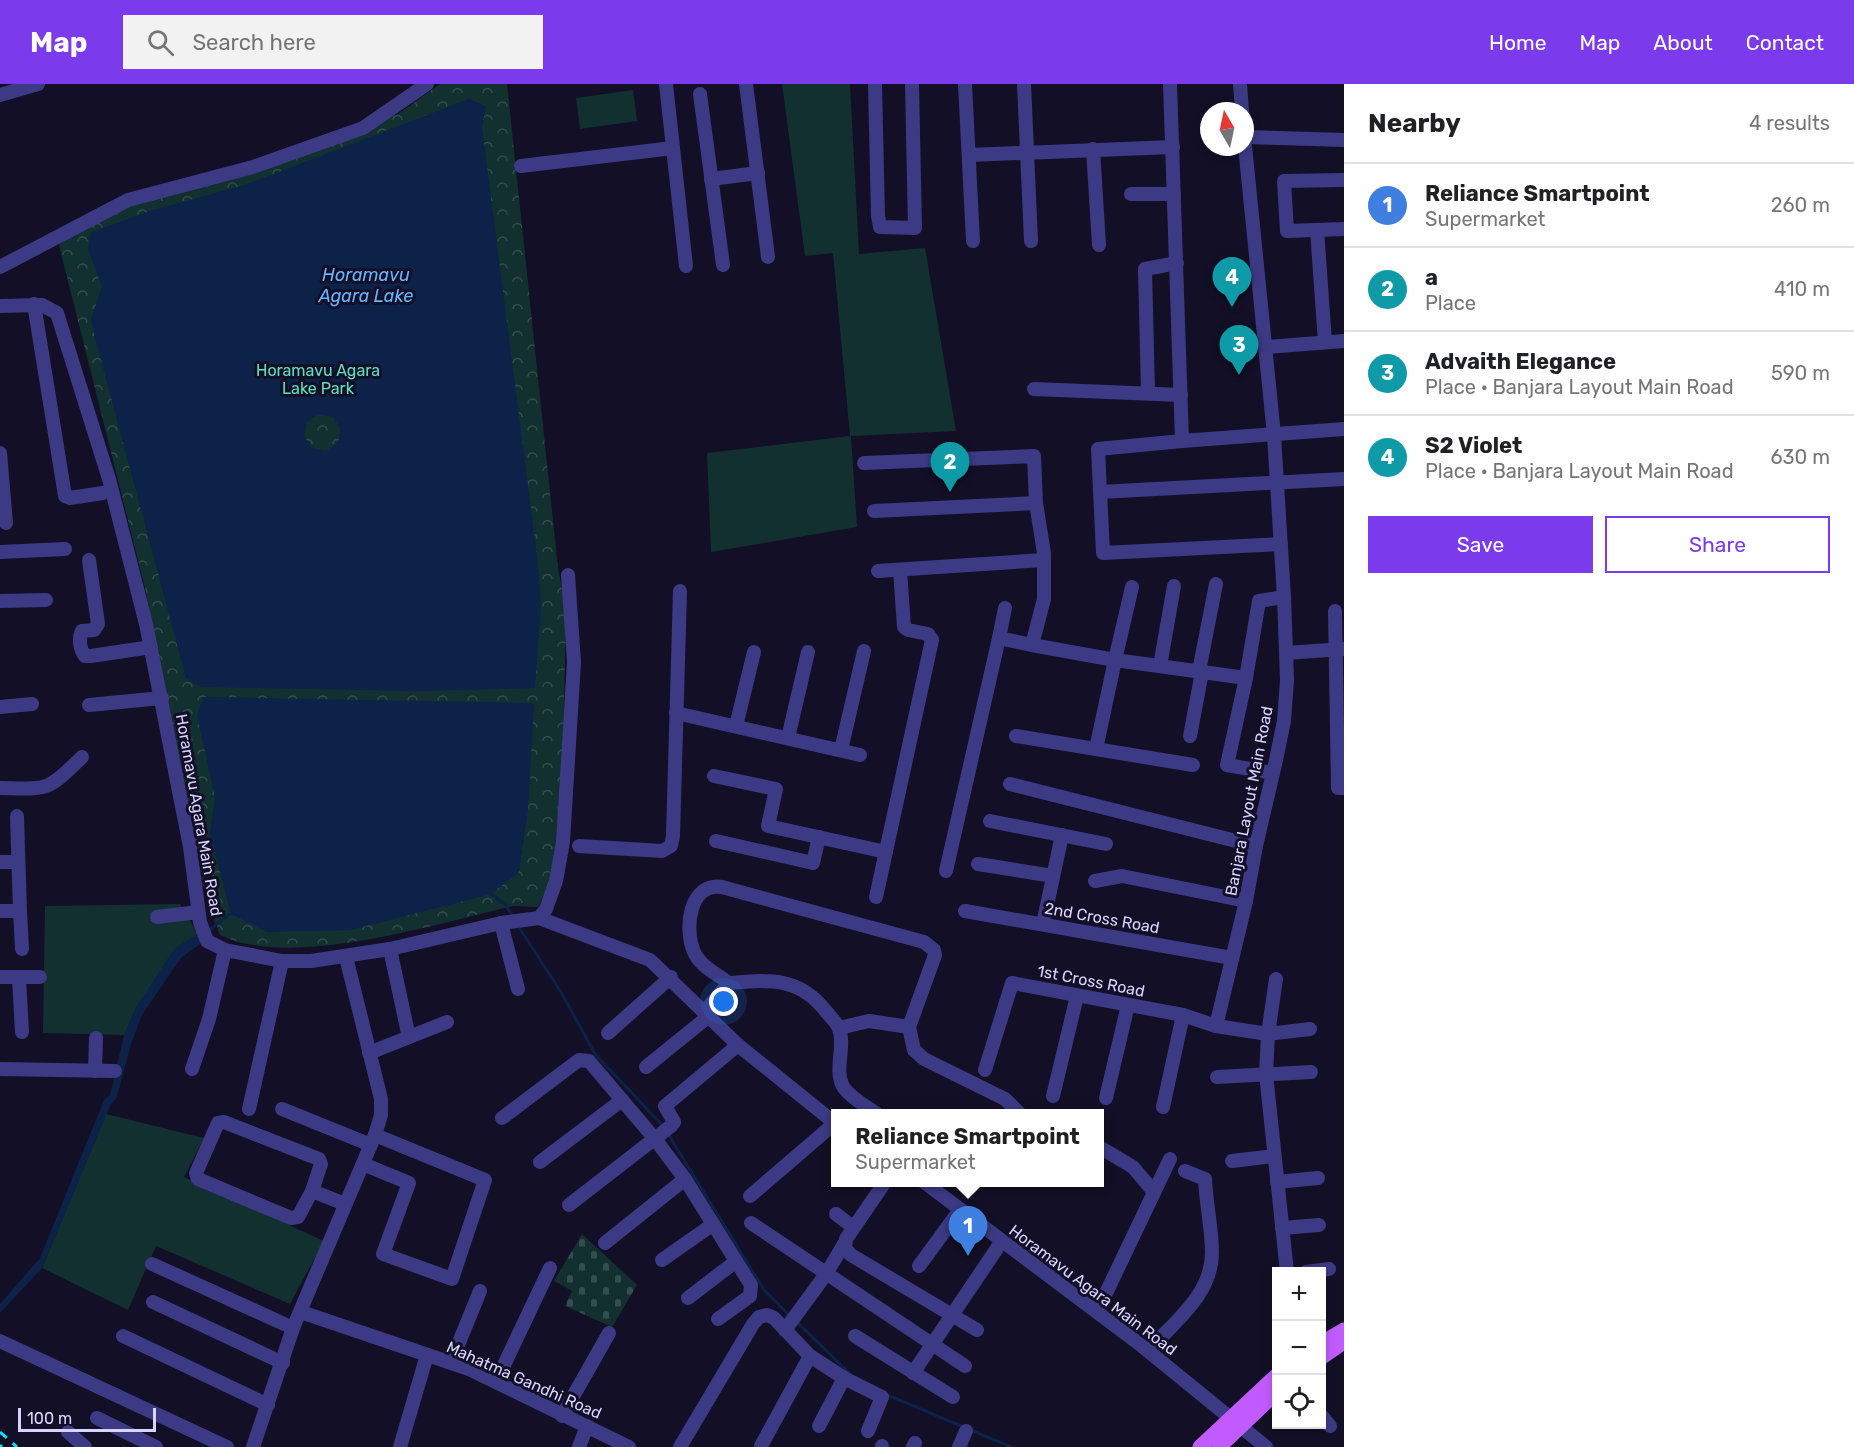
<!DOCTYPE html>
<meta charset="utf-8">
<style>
:root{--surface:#fff;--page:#f2f2f2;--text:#202124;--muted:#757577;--line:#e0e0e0;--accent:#7c3aed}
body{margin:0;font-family:Rubik,sans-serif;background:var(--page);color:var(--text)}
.controls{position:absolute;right:18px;bottom:18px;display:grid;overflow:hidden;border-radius:0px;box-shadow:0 3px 9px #0003}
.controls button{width:54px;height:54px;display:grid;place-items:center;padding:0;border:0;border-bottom:2px solid var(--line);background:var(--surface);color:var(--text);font:30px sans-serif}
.compass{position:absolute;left:1200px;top:18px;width:54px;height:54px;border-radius:50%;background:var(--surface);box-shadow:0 3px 9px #0003;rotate:351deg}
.scale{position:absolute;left:18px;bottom:15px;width:138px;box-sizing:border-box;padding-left:6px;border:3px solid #d9d4ff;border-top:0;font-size:16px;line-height:21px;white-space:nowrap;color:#d9d4ff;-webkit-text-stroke:4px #130f26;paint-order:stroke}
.you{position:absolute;left:724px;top:918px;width:21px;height:21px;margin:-15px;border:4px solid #fff;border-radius:50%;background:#1a73e8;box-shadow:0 0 0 9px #1a73e833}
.badge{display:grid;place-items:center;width:39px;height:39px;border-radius:50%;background:var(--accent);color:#fff;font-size:20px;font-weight:700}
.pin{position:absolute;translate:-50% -50px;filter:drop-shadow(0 2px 3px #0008)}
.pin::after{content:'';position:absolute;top:32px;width:21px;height:18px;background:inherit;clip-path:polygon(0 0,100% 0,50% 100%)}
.popup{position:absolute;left:831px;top:1025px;width:273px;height:78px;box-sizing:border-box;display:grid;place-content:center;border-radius:0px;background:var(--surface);filter:drop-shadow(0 2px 4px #0005);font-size:20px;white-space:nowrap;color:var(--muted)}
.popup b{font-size:22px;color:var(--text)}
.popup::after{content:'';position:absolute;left:50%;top:100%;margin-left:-12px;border:12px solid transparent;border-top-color:var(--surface)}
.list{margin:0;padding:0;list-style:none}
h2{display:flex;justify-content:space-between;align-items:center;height:78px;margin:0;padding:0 24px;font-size:26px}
h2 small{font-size:20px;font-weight:400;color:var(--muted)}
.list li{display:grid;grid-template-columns:39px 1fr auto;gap:18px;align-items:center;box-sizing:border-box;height:84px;padding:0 24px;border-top:2px solid var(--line)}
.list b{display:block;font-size:22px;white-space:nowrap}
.list p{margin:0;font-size:20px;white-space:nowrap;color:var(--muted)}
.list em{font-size:20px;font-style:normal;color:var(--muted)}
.actions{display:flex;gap:12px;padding:18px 24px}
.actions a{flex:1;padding:14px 0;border:2px solid var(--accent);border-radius:0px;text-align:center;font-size:21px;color:var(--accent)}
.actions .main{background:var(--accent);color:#fff}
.icon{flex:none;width:33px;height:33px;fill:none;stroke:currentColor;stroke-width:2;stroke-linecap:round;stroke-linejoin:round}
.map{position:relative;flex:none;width:1344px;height:1363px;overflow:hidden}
header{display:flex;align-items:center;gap:36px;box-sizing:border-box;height:84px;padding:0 30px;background:var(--accent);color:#fff}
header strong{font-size:28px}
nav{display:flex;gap:33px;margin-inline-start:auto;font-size:21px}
.search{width:420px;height:54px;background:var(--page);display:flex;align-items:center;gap:15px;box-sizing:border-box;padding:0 21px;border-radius:0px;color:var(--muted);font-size:22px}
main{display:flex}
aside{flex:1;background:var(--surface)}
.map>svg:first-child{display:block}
.grass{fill:#12302f}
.forest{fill:url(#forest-crowns)}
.cemetery{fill:url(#cemetery-stones)}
.water{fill:#0c2248;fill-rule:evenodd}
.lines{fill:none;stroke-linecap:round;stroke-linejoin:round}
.stream{stroke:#0c2248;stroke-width:3}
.minor{stroke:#3d3a85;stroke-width:14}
.major{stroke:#c25bff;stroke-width:15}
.rail{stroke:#00e5ff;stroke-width:3;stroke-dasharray:9 8;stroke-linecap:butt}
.labels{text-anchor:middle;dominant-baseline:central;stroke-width:6;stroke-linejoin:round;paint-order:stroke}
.park-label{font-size:16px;fill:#5fe0c0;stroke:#130f26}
.street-label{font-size:16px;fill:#d9d4ff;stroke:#130f26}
.water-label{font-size:18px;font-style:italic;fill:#62b6ff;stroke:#130f26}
</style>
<header>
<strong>Map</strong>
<div class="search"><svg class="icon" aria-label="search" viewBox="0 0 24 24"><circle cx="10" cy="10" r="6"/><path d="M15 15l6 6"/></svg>Search here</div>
<nav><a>Home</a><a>Map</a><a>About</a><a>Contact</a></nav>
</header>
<main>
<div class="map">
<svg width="1344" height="1363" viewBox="0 0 1344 1363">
<defs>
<pattern id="forest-crowns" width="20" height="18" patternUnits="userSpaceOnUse" patternTransform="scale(1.5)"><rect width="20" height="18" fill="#12302f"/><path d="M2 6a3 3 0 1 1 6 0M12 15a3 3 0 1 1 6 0" fill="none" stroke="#344d4e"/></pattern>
<pattern id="cemetery-stones" width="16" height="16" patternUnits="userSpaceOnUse" patternTransform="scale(1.5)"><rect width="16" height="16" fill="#12302f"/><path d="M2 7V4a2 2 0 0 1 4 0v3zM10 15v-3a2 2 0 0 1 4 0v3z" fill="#344d4e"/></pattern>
</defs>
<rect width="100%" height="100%" fill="#130f26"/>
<g class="grass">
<path d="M782,0H850L859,170L925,164L956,347L851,352L857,443L711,468L707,369L850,352L833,169L805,172Z"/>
<path d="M633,6L637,37L580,45L576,14Z"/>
<path d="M180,820L198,850L137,922L124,951L43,949L45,822Z"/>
<path d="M106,1030L204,1054L184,1093L324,1157L290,1220L156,1162L128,1226L42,1184Z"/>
</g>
<path class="forest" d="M440,0H507L558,484L566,527L563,672L555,787L538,823L513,822C439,839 289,886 220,851L206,815L145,504L59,161L87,140L128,122L269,81L398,30Z"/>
<path class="cemetery" d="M582,1150L637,1201L612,1243L565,1222L572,1207L554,1197Z"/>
<g class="water">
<path d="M469,15L486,22L482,44L538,480L541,521L535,604L417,607L201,603L186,594L96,257L91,235L102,203L88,165L90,149L150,127L245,101ZM318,330L333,333L341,345L338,359L326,367L312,364L304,352L307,338Z"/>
<path d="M203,613L534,619L528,725L519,788L491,810L350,846L267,848L231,830L210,749L215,712L197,632Z"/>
<path d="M198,850L203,858L181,874L142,931L131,960L117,1013L111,1020L42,1184L0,1229V1220L40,1174L104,1016L110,1011L124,951L137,922L174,865Z"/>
</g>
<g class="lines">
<g class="stream">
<path d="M491,810L505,820L513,833"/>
<path d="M518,842L561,908L595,970L663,1042"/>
<path d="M207,848L231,829"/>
<path d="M668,1050L764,1206L791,1233"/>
<path d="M796,1237L851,1291"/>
<path d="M885,1310L1011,1363"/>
</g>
<g class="minor">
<path d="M666,0L686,182"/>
<path d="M746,0L768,173"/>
<path d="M875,0L878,132L880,143L915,144L912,0"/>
<path d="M965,0L973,157"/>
<path d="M1024,0L1031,157"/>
<path d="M1170,0L1182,357L1344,345"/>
<path d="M1240,0L1242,27"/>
<path d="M700,10L723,181"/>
<path d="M0,11L38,0"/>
<path d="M1245,53L1344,56"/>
<path d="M1245,62L1274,351L1284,513L1287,596L1284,637L1276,676L1256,762L1246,817L1216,942L1268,950L1266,990L1287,1188"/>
<path d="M1093,65L1099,161"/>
<path d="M969,71L1173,63"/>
<path d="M521,82L673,64"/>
<path d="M711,95L758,89"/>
<path d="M1344,96L1284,97L1287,147L1344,145"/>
<path d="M1131,110H1174"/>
<path d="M1317,146L1325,258"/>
<path d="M0,183L128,116L253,83L363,44L427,0"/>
<path d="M34,220L65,412L70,414L103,409"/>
<path d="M0,222L42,221L57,229L109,395L146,540L190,763L200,838L207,857L225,866L282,877H311L390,865L501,839L539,834L650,876L738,961L836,1040"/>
<path d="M1266,263L1344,257"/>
<path d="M1034,305L1181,311"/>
<path d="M1148,308L1145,185L1177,179"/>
<path d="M1182,357L1098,365L1103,469L1281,460"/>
<path d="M0,369L6,439"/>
<path d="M864,379L1034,372L1036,419L1044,469V515L1032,561L1115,576L1132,503"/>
<path d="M1100,408L1344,395"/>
<path d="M874,427L1036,419"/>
<path d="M0,468L65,465"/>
<path d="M89,476L98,540L94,546L82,547C78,554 80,566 85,572H91L151,563"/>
<path d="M878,487L1044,476"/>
<path d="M0,517L46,516"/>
<path d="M1335,527L1338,704H1344"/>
<path d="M999,554L1005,524"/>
<path d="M1286,569L1344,565"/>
<path d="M1160,582L1174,502"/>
<path d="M1199,587L1216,500"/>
<path d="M89,621L162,614"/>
<path d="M0,623L32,620"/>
<path d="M676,629L860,671"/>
<path d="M736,642L754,568"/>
<path d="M1016,652L1193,681"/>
<path d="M1190,652L1202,588"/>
<path d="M788,654L808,568"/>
<path d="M1096,665L1115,576L1246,594"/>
<path d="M841,666L864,567"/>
<path d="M1273,689L1227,681L1246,594L1259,517L1284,513"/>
<path d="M714,692L776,705L768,742L886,768"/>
<path d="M1010,700L1256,762"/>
<path d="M0,704C49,705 46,708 82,673"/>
<path d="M990,737L1106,760"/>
<path d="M716,757L813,779L819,753"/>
<path d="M579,762L662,767L671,762L673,752L680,507"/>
<path d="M0,778H18"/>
<path d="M978,780L1053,792"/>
<path d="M946,787L999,554L1032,561"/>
<path d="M1095,797L1122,792L1246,817"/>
<path d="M876,813L932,556L928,550L908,546L904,543L900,486"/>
<path d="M0,827H20L17,732"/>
<path d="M20,827L22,865"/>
<path d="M965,827L1232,874"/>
<path d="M157,833L198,828"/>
<path d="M539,834L546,825L556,797L563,758L574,578L568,491"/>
<path d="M501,839L518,905"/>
<path d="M1043,840L1062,751"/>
<path d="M390,865L408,949"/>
<path d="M0,893H40"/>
<path d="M19,894L22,948"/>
<path d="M1276,895L1268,950L1310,945"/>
<path d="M729,899C768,896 798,892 825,926C829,932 837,938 839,945C846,962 833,987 844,1004C852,1015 866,1022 877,1030"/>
<path d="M705,927L729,899C717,890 700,882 694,868C684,845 689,798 722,803L924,858L934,866L935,871L909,943L914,966L924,975L1005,1015L1020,1030"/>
<path d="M839,944L869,937L909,943"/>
<path d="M608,949L671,893"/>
<path d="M369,969L447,938"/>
<path d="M646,983L709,932"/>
<path d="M0,985L115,987"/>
<path d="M192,985L209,935L225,866"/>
<path d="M985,986L1012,899L1183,931L1216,942"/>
<path d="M95,987L96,954"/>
<path d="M1217,993L1311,988"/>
<path d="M1053,1012L1077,912"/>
<path d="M1106,1014L1128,921"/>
<path d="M1163,1023L1183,931"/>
<path d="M249,1025L282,877"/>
<path d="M282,1025L371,1061"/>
<path d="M502,1034L579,976L589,977L655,1055L685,1095L751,1201L750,1212L718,1235"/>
<path d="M1101,1064L1133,1083L1154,1108"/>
<path d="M1232,1077L1274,1072"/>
<path d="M540,1078L622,1016"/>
<path d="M363,1080L409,1099L383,1170L452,1195L485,1096L375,1051"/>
<path d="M885,1098L846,1155L845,1164L851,1171L977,1246"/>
<path d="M924,1098L1142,1262L1266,1363"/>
<path d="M1277,1098L1318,1094"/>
<path d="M312,1107L321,1080L319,1075L224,1038L218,1039L196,1089L198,1095L291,1134L298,1133L312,1107L345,1120"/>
<path d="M750,1112L835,1039"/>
<path d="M569,1121L671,1042L674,1038L665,1022L738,961"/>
<path d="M836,1130L853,1143"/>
<path d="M751,1139L965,1282"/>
<path d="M1282,1144L1319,1141"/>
<path d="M605,1159L685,1095"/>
<path d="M662,1176L712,1141"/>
<path d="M152,1180L293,1244"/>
<path d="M919,1182L960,1126"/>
<path d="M1306,1188L1329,1185"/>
<path d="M688,1214L735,1178"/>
<path d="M153,1218L283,1279"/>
<path d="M301,1228L469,1285L629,1363"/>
<path d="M1097,1228L1170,1075"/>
<path d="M785,1246L826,1190L844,1160"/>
<path d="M123,1252L268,1321"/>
<path d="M855,1252L953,1313"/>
<path d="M0,1257L227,1363"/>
<path d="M1148,1267C1173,1239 1212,1211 1212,1169C1212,1144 1206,1120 1205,1095L1185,1087"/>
<path d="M451,1278L480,1207"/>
<path d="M913,1289L1002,1157"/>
<path d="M496,1298L550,1184"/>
<path d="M562,1332L609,1249"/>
<path d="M1322,1332L1330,1342"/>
<path d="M97,1334L156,1363"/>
<path d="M819,1342L844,1294"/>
<path d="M68,1348L85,1363"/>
<path d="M761,1362L810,1272"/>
<path d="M253,1363L293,1244L375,1051L381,1031V1015L346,873"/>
<path d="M400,1363L427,1271"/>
<path d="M579,1363L587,1342"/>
<path d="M680,1363L753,1240L759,1233L767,1231L774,1234L810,1272L844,1294L882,1313L868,1347"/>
<path d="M882,1363V1362"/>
<path d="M913,1363L915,1359"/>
<path d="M959,1363L966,1347"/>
</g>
<g class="major">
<path d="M1322,1259L1344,1246"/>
<path d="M1322,1273L1344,1258"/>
<path d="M1200,1363L1276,1292"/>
<path d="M1219,1363L1276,1309"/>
</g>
<g class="rail">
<path d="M0,1348L17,1363"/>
<path d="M0,1361L2,1363"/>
</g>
</g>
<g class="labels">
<g class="park-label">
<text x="318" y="286">Horamavu Agara<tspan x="318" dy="18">Lake Park</tspan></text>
</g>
<g class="street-label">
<text transform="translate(1249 717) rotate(-79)">Banjara Layout Main Road</text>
<text transform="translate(199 731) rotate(80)">Horamavu Agara Main Road</text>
<text transform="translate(1102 834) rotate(10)">2nd Cross Road</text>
<text transform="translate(1091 897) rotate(11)">1st Cross Road</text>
<text transform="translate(1093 1206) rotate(37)">Horamavu Agara Main Road</text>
<text transform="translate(524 1296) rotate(24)">Mahatma Gandhi Road</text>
</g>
<g class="water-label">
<text x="366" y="191">Horamavu<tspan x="366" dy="21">Agara Lake</tspan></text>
</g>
</g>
</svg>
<div class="controls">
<button>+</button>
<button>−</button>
<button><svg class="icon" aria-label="locate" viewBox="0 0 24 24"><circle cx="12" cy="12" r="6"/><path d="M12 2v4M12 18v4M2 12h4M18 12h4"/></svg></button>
</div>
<svg class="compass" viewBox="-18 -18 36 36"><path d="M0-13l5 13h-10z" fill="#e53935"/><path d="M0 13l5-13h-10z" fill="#757577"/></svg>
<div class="scale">100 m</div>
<div class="you"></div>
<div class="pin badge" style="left:968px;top:1172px;background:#3f7fe0">1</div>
<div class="popup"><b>Reliance Smartpoint</b>Supermarket</div>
<div class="pin badge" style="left:950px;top:408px;background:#0f9aa8">2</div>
<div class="pin badge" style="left:1239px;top:291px;background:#0f9aa8">3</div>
<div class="pin badge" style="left:1232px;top:223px;background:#0f9aa8">4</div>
</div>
<aside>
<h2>Nearby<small>4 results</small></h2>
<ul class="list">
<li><span class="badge" style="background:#3f7fe0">1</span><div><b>Reliance Smartpoint</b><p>Supermarket</p></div><em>260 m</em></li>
<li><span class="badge" style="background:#0f9aa8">2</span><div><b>a</b><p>Place</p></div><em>410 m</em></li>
<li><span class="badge" style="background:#0f9aa8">3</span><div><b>Advaith Elegance</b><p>Place · Banjara Layout Main Road</p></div><em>590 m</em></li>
<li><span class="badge" style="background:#0f9aa8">4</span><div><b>S2 Violet</b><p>Place · Banjara Layout Main Road</p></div><em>630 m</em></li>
</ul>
<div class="actions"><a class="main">Save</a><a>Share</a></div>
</aside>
</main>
